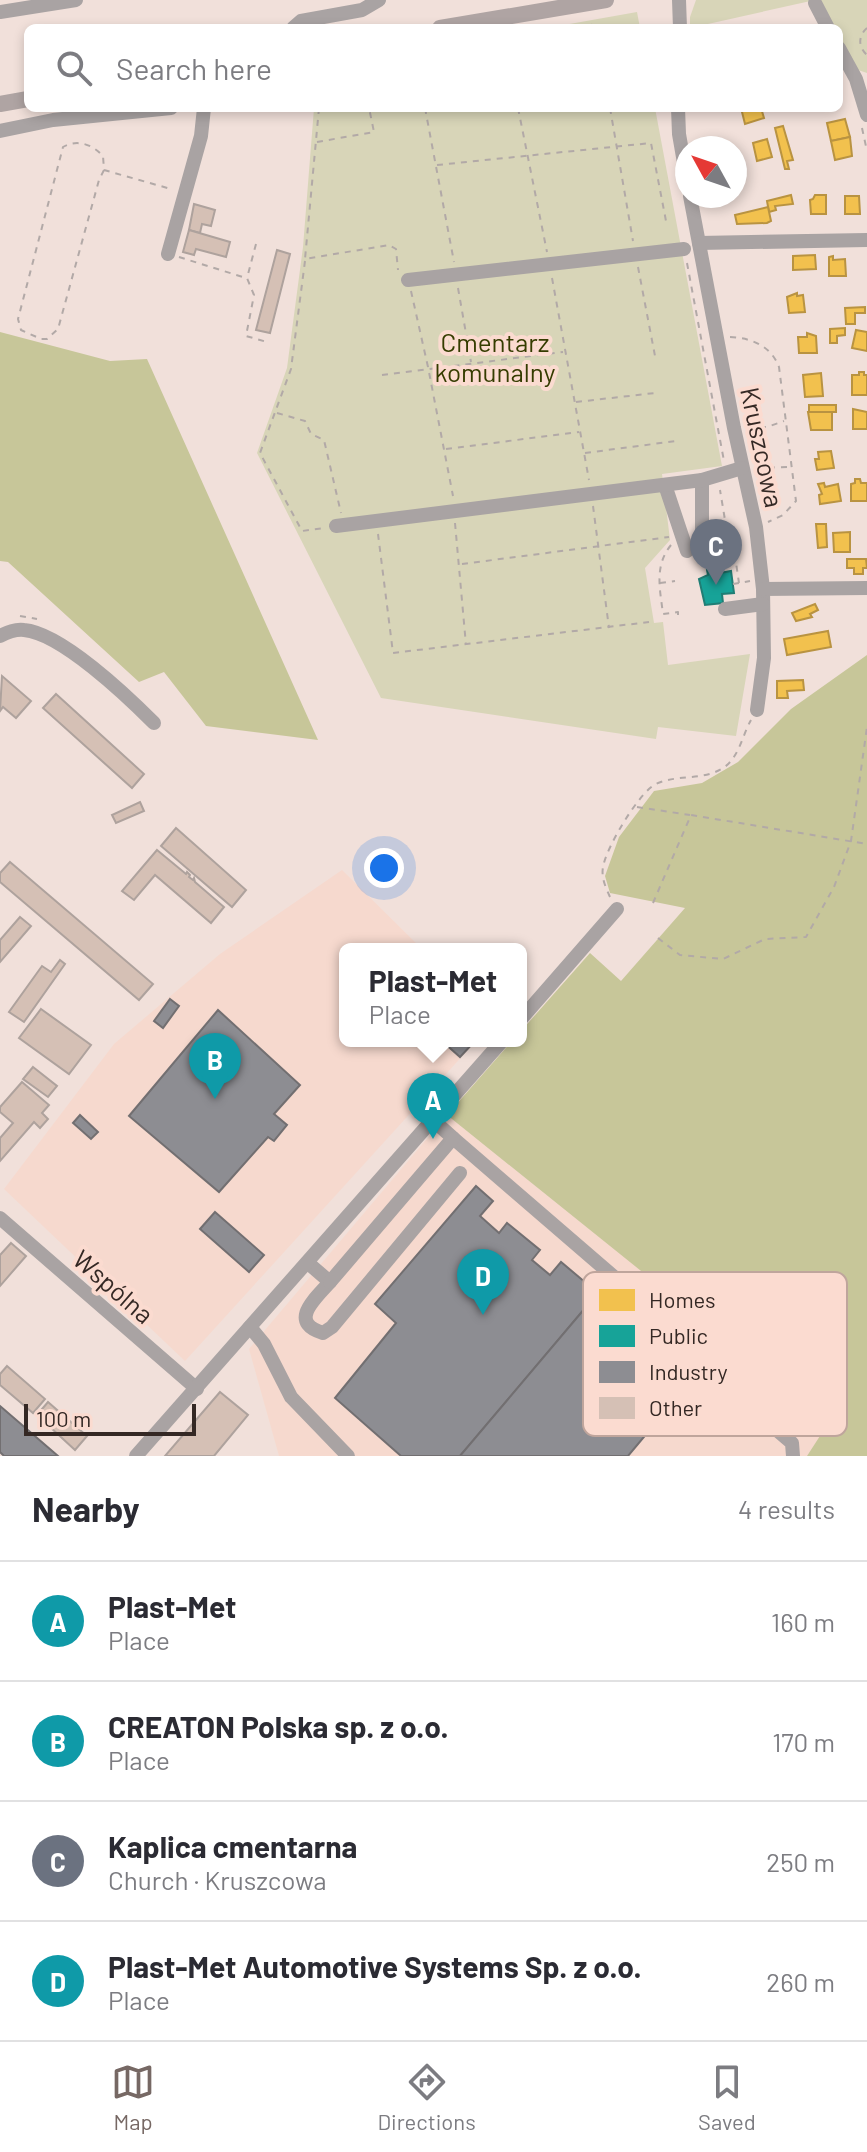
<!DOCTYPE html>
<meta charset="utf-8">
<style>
:root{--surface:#fff;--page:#f7f7f7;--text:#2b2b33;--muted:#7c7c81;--line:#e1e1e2;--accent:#766864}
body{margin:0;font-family:Barlow,sans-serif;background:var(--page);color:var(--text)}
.compass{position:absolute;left:675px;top:136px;width:72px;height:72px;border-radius:50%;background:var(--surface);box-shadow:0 4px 12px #0003;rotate:310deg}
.scale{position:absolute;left:24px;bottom:20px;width:172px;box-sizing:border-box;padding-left:8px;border:4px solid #342824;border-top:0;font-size:22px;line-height:28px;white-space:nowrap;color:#342824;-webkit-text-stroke:6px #fbdbd0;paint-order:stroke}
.you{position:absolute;left:384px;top:868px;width:28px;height:28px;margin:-20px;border:6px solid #fff;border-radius:50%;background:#1a73e8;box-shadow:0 0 0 12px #1a73e833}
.badge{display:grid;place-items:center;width:52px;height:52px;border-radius:50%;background:var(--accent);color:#fff;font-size:26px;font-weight:700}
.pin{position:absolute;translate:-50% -66px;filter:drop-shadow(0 2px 4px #0008)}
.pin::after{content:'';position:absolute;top:42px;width:28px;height:24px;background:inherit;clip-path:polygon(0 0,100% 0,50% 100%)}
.popup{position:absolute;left:339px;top:943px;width:188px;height:104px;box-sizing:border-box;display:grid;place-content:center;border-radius:12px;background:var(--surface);filter:drop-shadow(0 2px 6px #0005);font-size:26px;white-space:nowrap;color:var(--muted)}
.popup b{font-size:30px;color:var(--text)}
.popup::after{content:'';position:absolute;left:50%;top:100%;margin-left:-16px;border:16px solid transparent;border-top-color:var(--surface)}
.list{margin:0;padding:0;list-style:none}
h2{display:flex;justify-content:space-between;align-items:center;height:104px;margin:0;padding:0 32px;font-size:34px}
h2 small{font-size:26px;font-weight:400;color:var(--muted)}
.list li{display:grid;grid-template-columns:52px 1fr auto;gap:24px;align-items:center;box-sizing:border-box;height:120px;padding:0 32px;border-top:2px solid var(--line)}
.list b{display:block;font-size:30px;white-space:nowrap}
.list p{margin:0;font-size:26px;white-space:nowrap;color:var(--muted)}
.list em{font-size:26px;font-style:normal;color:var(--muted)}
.icon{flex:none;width:44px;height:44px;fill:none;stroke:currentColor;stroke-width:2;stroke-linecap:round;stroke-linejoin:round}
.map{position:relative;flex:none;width:867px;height:1456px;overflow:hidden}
.search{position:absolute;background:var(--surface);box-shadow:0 4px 12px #0003;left:24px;right:24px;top:24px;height:88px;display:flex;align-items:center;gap:20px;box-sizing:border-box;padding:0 28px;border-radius:12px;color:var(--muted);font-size:30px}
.sheet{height:584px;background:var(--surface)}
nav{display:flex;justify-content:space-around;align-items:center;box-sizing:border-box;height:112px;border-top:2px solid var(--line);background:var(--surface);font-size:22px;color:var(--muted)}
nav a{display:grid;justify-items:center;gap:4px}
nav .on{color:var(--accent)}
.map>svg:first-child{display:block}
.built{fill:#f6d9ce}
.green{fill:#d8d5b8}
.forest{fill:#c7c699}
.homes{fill:#f2c14e;stroke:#b99341;stroke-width:2}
.public{fill:#17a398;stroke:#207e75;stroke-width:2}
.industry{fill:#8d8d92;stroke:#726f71;stroke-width:2}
.building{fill:#d5c0b5;stroke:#aea29d;stroke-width:2}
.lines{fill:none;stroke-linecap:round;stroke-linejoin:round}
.path{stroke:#b2a9a7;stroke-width:2;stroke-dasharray:6 6;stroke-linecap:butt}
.minor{stroke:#a9a3a3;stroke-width:14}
.major{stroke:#afa4a3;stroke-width:16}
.labels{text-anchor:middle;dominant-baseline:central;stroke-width:8;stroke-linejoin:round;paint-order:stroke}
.park-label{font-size:26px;fill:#353c00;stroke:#fbdbd0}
.street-label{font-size:26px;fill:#342824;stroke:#fbdbd0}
.key{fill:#fbdbd0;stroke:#bfa59c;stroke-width:2}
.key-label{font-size:22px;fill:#342824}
</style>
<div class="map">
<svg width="867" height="1456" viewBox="0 0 867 1456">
<rect width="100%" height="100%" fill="#f1e0da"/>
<g class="built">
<path d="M342,870L422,949H345V1041H476L185,1361L4,1189L114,1044L220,954Z"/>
<path d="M447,1115L830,1422L807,1456H279L249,1349Z"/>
</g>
<g class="green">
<path d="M696,0H815L690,28V17Z"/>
<path d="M819,0H867V73L855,69L839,39V28H833Z"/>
<path d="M637,12L640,28H547Z"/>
<path d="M314,108H655L722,466L662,474L670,540L645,568L654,623L663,622L668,665L750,654L736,736L658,727L656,739L381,698L257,453L287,368L303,247Z"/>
</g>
<g class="forest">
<path d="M0,332L110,361L147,359L318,740L206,726L164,672L139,682L8,562L0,561Z"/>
<path d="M867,655V1456H807L829,1422L447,1115L512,1041H521V1031L590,953L621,981L685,908L610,893L605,876L619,837L654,791L702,783L738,762L791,709Z"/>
</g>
<g class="homes">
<path d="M741,108H761L764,118L745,124Z"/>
<path d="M845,119L850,137L831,141L827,123Z"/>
<path d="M783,126L793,160L787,161L789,169H785L775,128Z"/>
<path d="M850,137L852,156L835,160L831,141Z"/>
<path d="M767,139L772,157L757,161L753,143Z"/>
<path d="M791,195L793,204L775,206L776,210L769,212L767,201Z"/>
<path d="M815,195H826V214H811L810,200L813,199Z"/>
<path d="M845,196H859L860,214H845Z"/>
<path d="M768,207L771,221L767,223L737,224L735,215Z"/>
<path d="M815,255L816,269L793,270V256Z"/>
<path d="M833,256V260L845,259L846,276H829V257Z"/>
<path d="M797,293V296L803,295L805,312L789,313L787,297Z"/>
<path d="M865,307V313H855V324H846L845,308Z"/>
<path d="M845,328V335L837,336V343H830V329Z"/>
<path d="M856,330L867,332V351L852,348Z"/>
<path d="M807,333L816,336L817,353H799L798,337H807Z"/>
<path d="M859,372H864V375H867V395H852V375H859Z"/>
<path d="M821,373L823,396L805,397L803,375Z"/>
<rect x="809" y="405" width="27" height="7"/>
<path d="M853,409L867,412V429H853Z"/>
<path d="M808,412H832V430H811Z"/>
<path d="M831,451L834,468L817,470L815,459H819L818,452Z"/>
<path d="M855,479H860L861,483H867V501H851V484L855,483Z"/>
<path d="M824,483L825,487L838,484L841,501L820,504L819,495L822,494L818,484Z"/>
<path d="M816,524H826L827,547L818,548Z"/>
<path d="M850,532V552H834L833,533Z"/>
<path d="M847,559H866L867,568H863V574H854V568H847Z"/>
<path d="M815,604L818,610L810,614L812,617L796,621L792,613Z"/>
<path d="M828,631L831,647L787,655L784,639Z"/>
<path d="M803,680L804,690L787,691L788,698H777V681Z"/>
</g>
<path class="public" d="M719,568L720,573L731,571L734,593L722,594L723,603L705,605L699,579L708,575L707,570Z"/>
<g class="industry">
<path d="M170,999L179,1006L163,1028L154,1021Z"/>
<path d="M218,1010L300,1085L274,1114L287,1125L274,1141L268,1137L219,1192L129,1116Z"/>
<path d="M442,1041H475L460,1057Z"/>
<path d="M80,1115L98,1132L91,1139L73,1123Z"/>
<path d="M476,1186L493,1201L480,1216L499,1233L507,1223L540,1250L532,1260L550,1275L561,1262L598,1293L460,1456H401L335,1398L396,1323L375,1304Z"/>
<path d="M215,1212L264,1255L249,1272L200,1229Z"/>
<path d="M607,1301L641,1330L629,1344L649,1360L660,1347L695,1376L628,1456H460L586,1307L595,1315Z"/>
<path d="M0,1406L58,1456H4L0,1452Z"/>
</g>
<g class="building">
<path d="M194,204L215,210L211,226L202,224L200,233L189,230Z"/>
<path d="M189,230L230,242L226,257L196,249L194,255L183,252Z"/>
<path d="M277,250L290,254L270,333L256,330Z"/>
<path d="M2,676L31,701L16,718L3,707L0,711Z"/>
<path d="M56,694L144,774L132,788L43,708Z"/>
<path d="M140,802L144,811L116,823L112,815Z"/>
<path d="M176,828L246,890L232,907L161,846Z"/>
<path d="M157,850L186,874L187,872L190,875L189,877L193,880L194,878L195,882L224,907L211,923L155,875L134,900L122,891Z"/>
<path d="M10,862L153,984L139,1000L0,882V873Z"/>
<path d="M20,917L31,926L0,962V940Z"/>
<path d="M60,960L65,964L24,1022L9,1012L42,966L51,972Z"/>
<path d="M41,1009L91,1045L69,1074L19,1038Z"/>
<path d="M33,1067L57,1086L48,1097L23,1079Z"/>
<path d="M22,1082L49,1105L42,1113L48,1119L40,1128L34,1122L0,1161V1138L13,1123L0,1112V1107Z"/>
<path d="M11,1243L26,1256L0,1286V1255Z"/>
<path d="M7,1366L45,1399L33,1413L0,1385V1374Z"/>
<path d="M220,1392L248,1415L214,1456H165Z"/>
<path d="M48,1402L87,1436L75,1450L37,1415Z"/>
</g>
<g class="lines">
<g class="path">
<path d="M591,24L592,28"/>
<path d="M867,28C858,36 858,47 867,55"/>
<path d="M319,108L305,259L389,245L396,249L398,270"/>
<path d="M425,108L454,262"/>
<path d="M518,108L547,252"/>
<path d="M610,108L633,241"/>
<path d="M862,128L867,151"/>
<path d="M317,142L374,132L369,108"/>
<path d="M437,165L651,143L666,221"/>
<path d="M104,170L99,180L58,329L47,339H41L21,330L18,319L63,147C77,139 92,144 103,156L104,170L171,189"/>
<path d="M256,244L247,278L254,295L246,336L267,342"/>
<path d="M179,257L246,278"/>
<path d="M305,261L291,369L260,453L302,531L324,528"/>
<path d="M687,263L724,461"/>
<path d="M638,267L655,356"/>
<path d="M552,278L589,480"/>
<path d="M458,288L471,362"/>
<path d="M411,291L428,367L453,496"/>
<path d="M730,337C752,338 771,346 779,367L796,501L783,515L768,522"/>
<path d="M382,375L563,352"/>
<path d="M576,402L655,393"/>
<path d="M277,413L305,421L311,434L324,440L341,513"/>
<path d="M748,428L767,427L784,421"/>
<path d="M446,449L579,432"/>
<path d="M585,453L676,441"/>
<path d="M757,468L790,467"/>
<path d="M593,506L609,628"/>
<path d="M455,523L466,645"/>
<path d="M378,534L393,653L649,622"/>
<path d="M671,545C654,566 660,589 663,614L678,612V620"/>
<path d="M733,557L735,556L739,583"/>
<path d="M462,564L669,537"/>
<path d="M705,565L732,562L720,490"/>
<path d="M660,583L675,581"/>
<path d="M733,584L750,581"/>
<path d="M20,616L37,619"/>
<path d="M637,807L690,815"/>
<path d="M610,897C606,888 601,878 603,867C606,848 639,792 656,784C677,774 703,781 723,768C739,758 742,736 751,720"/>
<path d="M653,903L691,815L867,844"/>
<path d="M658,938L680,955L723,959L765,939L806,937L834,887L851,841L867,727"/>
</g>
<g class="minor">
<path d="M679,0L680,28"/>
<path d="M815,3L828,28"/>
<path d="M0,12L76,0"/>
<path d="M293,28L301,21L362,10L379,0"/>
<path d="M839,48L856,79L867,115"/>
<path d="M678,108L679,134L687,180"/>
<path d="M0,131L53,120L171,108"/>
<path d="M690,196L734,428L756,527L763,589L764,658L757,710"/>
<path d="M699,243L867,240"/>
<path d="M168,254L201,136L204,108"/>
<path d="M408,280L684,249"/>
<path d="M702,480V545"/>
<path d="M665,485L687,551"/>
<path d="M336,526L702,480L742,468"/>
<path d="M763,589L867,588"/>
<path d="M725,609L763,604"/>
<path d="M0,636C8,632 15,629 24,630C61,633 127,696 154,723"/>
<path d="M521,1019L617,909"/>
<path d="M453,1138L708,1358L721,1382L792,1443L793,1456"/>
<path d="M0,1218L197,1389"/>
<path d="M308,1263L330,1282C316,1298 287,1322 323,1333L332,1327L460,1173"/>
<path d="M330,1282L453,1138L433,1120"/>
<path d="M250,1327L264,1344L291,1397L348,1456"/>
<path d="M136,1456L502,1041"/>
</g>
<g class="major">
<path d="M440,28L606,0"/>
<path d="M0,104L28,99"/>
</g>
</g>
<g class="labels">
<g class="park-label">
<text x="495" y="341">Cmentarz<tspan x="495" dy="30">komunalny</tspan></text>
</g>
<g class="street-label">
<text transform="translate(763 447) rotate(78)">Kruszcowa</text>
<text transform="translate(114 1286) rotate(41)">Wspólna</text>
</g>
</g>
<rect x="583" y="1272" width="264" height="164" rx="12" class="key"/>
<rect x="599" y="1289" width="36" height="22" fill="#f2c14e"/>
<rect x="599" y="1325" width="36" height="22" fill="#17a398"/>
<rect x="599" y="1361" width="36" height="22" fill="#8d8d92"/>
<rect x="599" y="1397" width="36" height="22" fill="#d5c0b5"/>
<g class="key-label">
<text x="649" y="1308">Homes</text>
<text x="649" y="1344">Public</text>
<text x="649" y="1380">Industry</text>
<text x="649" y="1416">Other</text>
</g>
</svg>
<svg class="compass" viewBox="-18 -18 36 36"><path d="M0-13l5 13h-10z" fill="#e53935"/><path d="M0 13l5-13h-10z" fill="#7c7c81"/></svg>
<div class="scale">100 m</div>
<div class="you"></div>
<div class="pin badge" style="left:433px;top:1139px;background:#0f9aa8">A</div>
<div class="popup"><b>Plast-Met</b>Place</div>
<div class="pin badge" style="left:215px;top:1099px;background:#0f9aa8">B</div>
<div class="pin badge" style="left:716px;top:585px;background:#6b7280">C</div>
<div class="pin badge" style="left:483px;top:1315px;background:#0f9aa8">D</div>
<div class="search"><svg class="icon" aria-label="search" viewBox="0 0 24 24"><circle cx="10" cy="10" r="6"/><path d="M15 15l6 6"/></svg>Search here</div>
</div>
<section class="sheet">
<h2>Nearby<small>4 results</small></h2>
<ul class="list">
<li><span class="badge" style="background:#0f9aa8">A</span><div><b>Plast-Met</b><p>Place</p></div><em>160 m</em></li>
<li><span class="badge" style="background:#0f9aa8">B</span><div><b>CREATON Polska sp. z o.o.</b><p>Place</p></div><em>170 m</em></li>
<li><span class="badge" style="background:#6b7280">C</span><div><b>Kaplica cmentarna</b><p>Church · Kruszcowa</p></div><em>250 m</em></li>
<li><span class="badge" style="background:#0f9aa8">D</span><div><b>Plast-Met Automotive Systems Sp. z o.o.</b><p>Place</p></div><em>260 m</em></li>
</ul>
</section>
<nav>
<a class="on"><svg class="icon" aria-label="map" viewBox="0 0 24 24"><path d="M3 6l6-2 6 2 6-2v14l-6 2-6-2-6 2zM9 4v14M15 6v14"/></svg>Map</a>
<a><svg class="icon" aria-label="directions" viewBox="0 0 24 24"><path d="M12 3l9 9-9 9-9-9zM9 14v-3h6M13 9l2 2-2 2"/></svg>Directions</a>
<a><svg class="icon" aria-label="saved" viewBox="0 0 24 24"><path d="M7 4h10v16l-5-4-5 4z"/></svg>Saved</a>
</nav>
